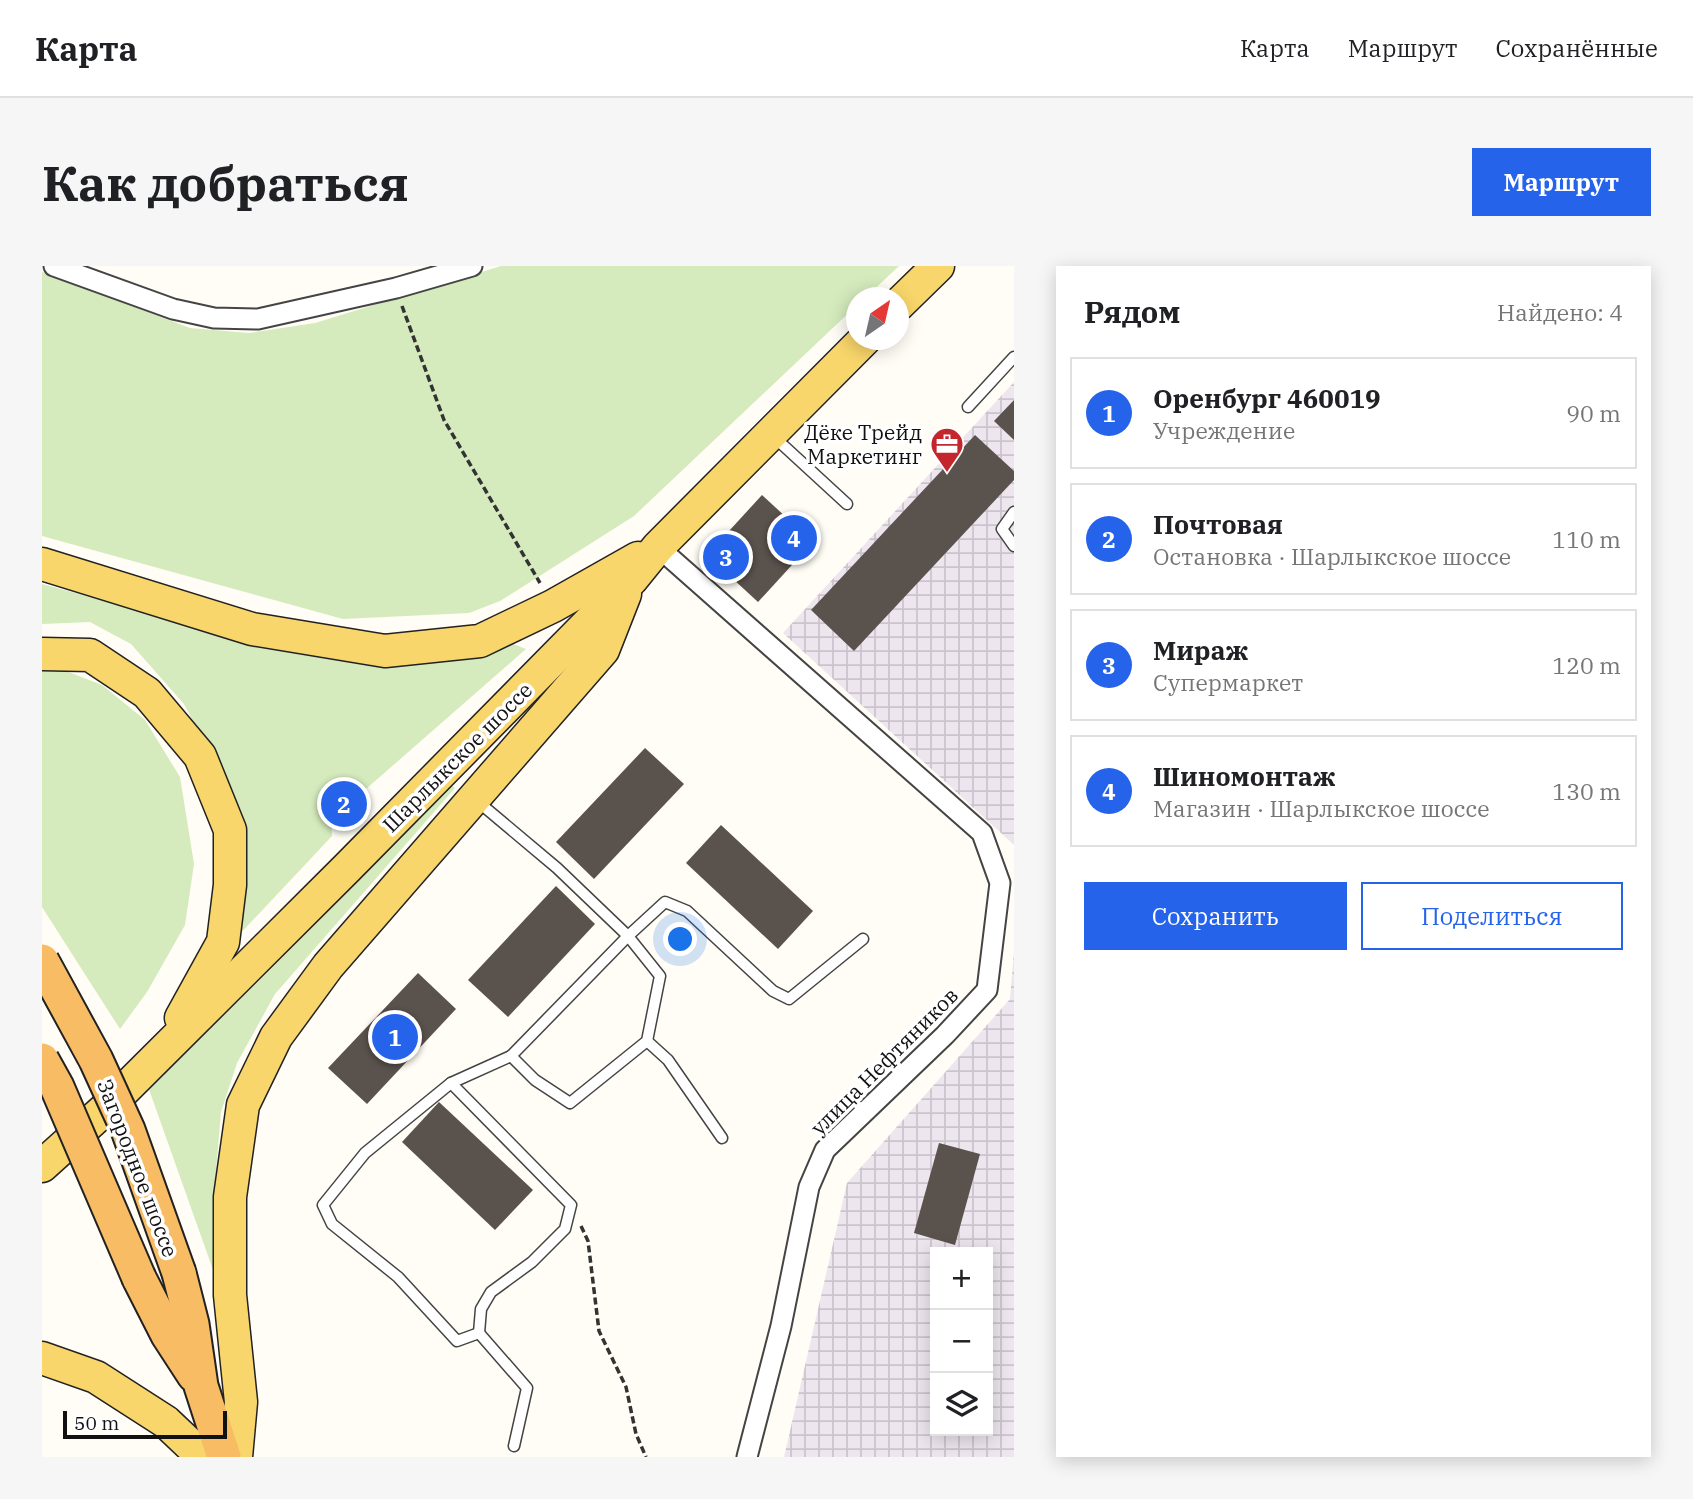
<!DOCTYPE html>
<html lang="ru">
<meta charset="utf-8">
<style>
:root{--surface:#fff;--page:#f6f6f6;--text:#202124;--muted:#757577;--line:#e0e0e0;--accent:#2563eb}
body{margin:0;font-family:"IBM Plex Serif",serif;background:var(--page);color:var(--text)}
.controls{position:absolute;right:21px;bottom:21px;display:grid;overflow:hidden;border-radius:0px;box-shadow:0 4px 18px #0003}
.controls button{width:63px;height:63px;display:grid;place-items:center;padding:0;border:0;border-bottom:2px solid var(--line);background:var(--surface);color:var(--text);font:35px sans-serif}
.compass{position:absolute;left:804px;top:21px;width:63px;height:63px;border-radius:50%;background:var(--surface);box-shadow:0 4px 18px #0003;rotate:34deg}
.scale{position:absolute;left:21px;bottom:18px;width:164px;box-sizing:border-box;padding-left:7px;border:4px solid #111;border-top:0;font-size:19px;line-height:24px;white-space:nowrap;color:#111;-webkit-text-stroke:5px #fff;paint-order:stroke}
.you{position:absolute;left:639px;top:674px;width:24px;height:24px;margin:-18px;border:5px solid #fff;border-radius:50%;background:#1a73e8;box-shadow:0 0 0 10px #1a73e833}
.badge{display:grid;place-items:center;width:46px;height:46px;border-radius:50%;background:var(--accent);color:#fff;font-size:23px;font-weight:700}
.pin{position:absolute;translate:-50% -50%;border:4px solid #fff;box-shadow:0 2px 7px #0006}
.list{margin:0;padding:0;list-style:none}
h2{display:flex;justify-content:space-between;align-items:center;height:91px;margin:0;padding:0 28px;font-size:30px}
h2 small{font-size:23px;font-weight:400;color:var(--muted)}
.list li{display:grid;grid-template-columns:46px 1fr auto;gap:21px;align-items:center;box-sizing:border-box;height:112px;margin:0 14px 14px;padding:0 14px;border:2px solid var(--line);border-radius:0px}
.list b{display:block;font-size:26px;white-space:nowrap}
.list p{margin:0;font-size:23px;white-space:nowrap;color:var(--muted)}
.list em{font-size:23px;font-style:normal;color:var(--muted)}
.actions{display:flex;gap:14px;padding:21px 28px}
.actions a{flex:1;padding:16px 0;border:2px solid var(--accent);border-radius:0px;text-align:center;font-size:24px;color:var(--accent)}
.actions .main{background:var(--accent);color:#fff}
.icon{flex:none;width:38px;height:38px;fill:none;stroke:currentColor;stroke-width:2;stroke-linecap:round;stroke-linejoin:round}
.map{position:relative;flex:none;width:972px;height:1191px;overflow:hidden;border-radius:0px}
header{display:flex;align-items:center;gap:42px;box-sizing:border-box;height:98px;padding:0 35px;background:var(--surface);border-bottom:2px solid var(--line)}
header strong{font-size:33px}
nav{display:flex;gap:38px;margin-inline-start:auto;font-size:24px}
.intro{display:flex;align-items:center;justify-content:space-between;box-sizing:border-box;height:168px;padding:0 42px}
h1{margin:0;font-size:49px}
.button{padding:18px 32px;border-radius:0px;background:var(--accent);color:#fff;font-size:24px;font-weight:700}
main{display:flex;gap:42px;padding:0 42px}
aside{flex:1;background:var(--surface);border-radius:0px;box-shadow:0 4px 18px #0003}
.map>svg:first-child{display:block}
.industrial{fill:url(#industrial-grid);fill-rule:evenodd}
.grass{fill:#d5ebbd}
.building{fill:#5a524d}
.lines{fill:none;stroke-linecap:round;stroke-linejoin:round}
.service-casing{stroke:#444;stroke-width:13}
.minor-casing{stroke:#444;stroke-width:23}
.primary-casing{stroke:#222;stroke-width:35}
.trunk-casing{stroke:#222;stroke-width:37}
.path{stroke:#333;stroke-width:3.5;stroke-dasharray:7 3.5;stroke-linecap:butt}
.service{stroke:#fff;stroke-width:10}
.minor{stroke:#fff;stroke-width:19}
.primary{stroke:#f9d66b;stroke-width:32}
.trunk{stroke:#f7bc64;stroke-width:33}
.trunk-bridge-casing{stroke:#222;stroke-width:37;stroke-linecap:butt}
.trunk-bridge{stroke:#f7bc64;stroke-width:33}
.labels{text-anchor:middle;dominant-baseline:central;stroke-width:7;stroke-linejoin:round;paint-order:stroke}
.poi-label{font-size:21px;fill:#111;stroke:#fff;text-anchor:end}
.street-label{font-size:21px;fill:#111;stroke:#fff}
</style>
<header>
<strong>Карта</strong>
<nav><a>Карта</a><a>Маршрут</a><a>Сохранённые</a></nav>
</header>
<div class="intro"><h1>Как добраться</h1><a class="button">Маршрут</a></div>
<main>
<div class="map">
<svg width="972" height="1191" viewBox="0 0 972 1191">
<defs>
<pattern id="industrial-grid" width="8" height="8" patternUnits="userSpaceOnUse" patternTransform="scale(1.75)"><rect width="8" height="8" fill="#eee6ef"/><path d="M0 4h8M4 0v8" fill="none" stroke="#cbc4cc"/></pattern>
</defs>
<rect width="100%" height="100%" fill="#fffdf5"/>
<g class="industrial">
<path d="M972,116V579L741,367Z"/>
<path d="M972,685V1191H742L805,917L968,733ZM893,986H946V1165H893Z"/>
</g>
<g class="grass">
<path d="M459,0H857L824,31L814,32V40L592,250L458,335L427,347L301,353L0,270V6L148,62L207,67L273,57Z"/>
<path d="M0,318L224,378L461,374L484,383L324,523L307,522L289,539L290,570L194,672L190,530L142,438L89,378L48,356L0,358Z"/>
<path d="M0,405H24L60,419L103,454L138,511L152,598L143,659L105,726L78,763L0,641Z"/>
<path d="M406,517L413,522L233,728L195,797L179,846L171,940L181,1032L104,815Z"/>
</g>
<g class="building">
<path d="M972,134V174L952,155Z"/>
<path d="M933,169L972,205V214L812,385L769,344Z"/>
<path d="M720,229L771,276L716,336L665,289Z"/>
<path d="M603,482L642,518L552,613L514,576Z"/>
<path d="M679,559L771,645L736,683L644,597Z"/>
<path d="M514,620L553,658L466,751L426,714Z"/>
<path d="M376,707L414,743L325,838L286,802Z"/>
<path d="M397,836L491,924L453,964L360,876Z"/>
<path d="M897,877L938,888L913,979L872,967Z"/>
</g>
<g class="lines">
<defs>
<g id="service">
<path d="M926,141L972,91"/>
<path d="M731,170L805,238"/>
<path d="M972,246L960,263L972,280"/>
<path d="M434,534L515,602L586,670L618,710L605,775L528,837L493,814L469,790L409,817L529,939L523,963L490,996L449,1026L439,1043L437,1067"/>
<path d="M605,775L626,794L680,872"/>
<path d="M469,790L586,670L623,636L645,645L731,725L747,733L821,673"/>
<path d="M409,817L323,887L281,939L290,958L356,1011L415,1075L437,1067L485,1122L472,1180"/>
</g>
<g id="minor">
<path d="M12,0L131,43L172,52L216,53L354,22L430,0"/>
<path d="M616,281L940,567L958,617L945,724L903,769L783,884L767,921L739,1060L705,1191"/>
</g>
<g id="primary">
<path d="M856,39L896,0"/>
<path d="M0,298L210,363L343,385L438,375L511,340L596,292"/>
<path d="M0,388L48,389L105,427L158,490L188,564V619L181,676L139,752"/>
<path d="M0,900L62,844L305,602L590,313L616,281L822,74"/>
<path d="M0,1092L54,1111L124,1156L161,1191"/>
<path d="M194,1191L199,1136L188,1029V931L201,839L234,771L286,700L561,384L583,328"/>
</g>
<g id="trunk">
<path d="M137,1007L150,1058L159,1120L182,1191"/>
<path d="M97,1012L126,1069L152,1109"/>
</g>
</defs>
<use href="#service" class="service-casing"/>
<use href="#minor" class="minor-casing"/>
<use href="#primary" class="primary-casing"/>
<use href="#trunk" class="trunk-casing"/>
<g class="path">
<path d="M360,40L402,154L498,317"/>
<path d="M539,960L546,975L557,1065L584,1121L594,1168L604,1191"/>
</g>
<use href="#service" class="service"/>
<use href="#minor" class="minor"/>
<use href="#primary" class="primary"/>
<use href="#trunk" class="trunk"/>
<defs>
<g id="trunk-bridge">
<path d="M0,695L54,794L86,864L137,1007"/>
<path d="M0,794L15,821L97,1012"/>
</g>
</defs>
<use href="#trunk-bridge" class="trunk-bridge-casing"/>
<use href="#trunk-bridge" class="trunk-bridge"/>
</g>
<defs>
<symbol id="office-pin" viewBox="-11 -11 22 30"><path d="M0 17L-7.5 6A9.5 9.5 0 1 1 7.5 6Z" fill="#c4262e" stroke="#fff"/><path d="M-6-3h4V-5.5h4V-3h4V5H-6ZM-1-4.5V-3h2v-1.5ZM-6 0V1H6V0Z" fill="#fff"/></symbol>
</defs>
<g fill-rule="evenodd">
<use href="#office-pin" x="886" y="159" width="38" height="52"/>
</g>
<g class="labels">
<g class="poi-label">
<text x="880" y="166">Дёке Трейд<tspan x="880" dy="24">Маркетинг</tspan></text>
</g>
<g class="street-label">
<text transform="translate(415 491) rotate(-45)">Шарлыкское шоссе</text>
<text transform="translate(842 795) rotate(-45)">улица Нефтяников</text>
<text transform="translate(96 902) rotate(69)">Загородное шоссе</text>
</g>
</g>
</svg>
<div class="controls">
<button>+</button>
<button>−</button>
<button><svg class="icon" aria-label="layers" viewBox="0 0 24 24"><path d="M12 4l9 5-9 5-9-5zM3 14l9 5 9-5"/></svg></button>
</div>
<svg class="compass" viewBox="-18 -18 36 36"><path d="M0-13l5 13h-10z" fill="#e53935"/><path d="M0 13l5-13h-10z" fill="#757577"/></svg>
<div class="scale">50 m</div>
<div class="you"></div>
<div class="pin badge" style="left:353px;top:771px">1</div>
<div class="pin badge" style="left:302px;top:538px">2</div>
<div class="pin badge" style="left:684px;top:291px">3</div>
<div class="pin badge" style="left:752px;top:272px">4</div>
</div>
<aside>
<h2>Рядом<small>Найдено: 4</small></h2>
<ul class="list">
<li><span class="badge">1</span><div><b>Оренбург 460019</b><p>Учреждение</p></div><em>90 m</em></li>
<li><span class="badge">2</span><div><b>Почтовая</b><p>Остановка · Шарлыкское шоссе</p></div><em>110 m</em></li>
<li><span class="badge">3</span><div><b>Мираж</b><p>Супермаркет</p></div><em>120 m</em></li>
<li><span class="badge">4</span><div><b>Шиномонтаж</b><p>Магазин · Шарлыкское шоссе</p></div><em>130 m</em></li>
</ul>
<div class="actions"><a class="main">Сохранить</a><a>Поделиться</a></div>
</aside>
</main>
